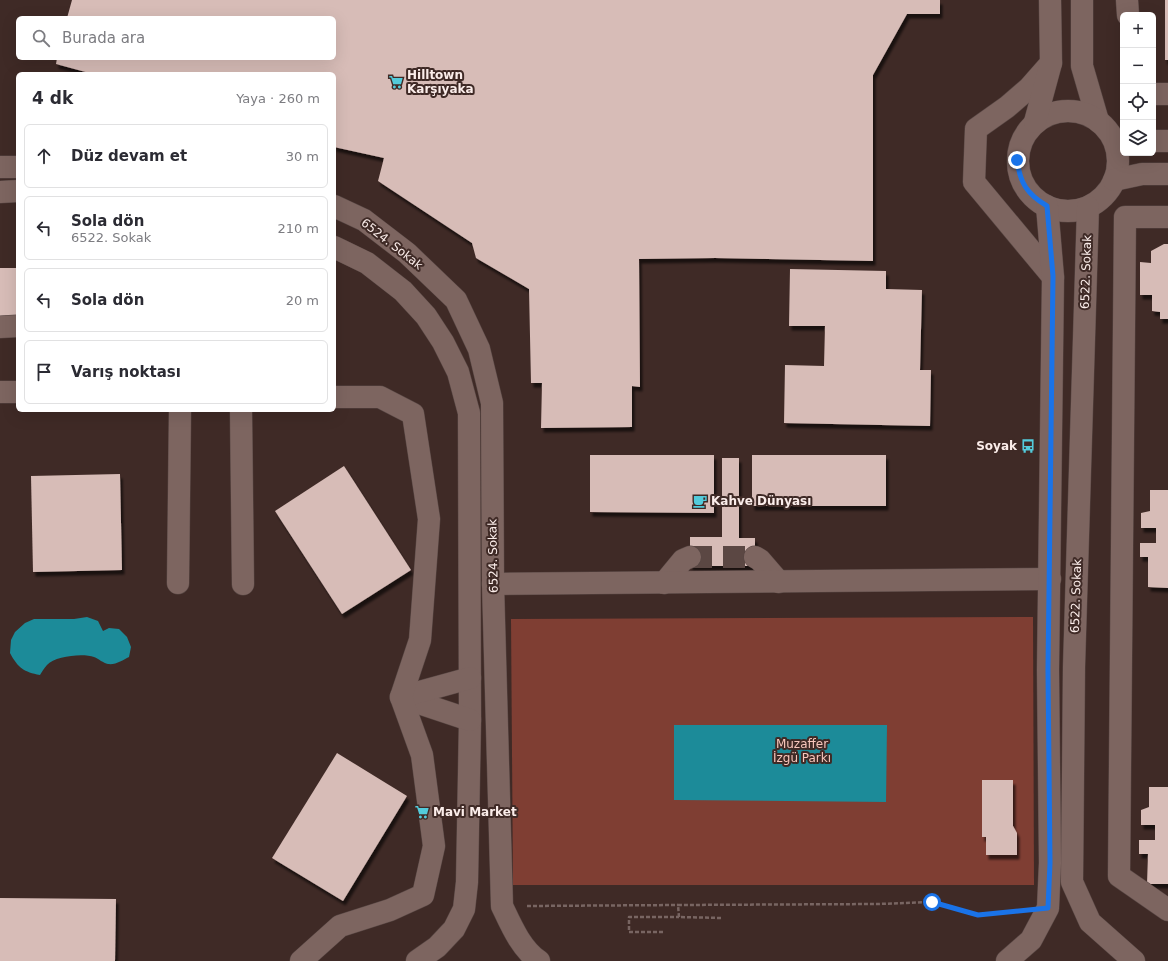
<!DOCTYPE html>
<html lang="tr">
<meta charset="utf-8">
<style>
:root{--surface:#fff;--page:#f7f7f7;--text:#2b2b33;--muted:#7c7c81;--line:#e1e1e2}
body{margin:0;font-family:"DejaVu Sans",sans-serif;background:var(--page);color:var(--text)}
.controls{position:absolute;right:12px;top:12px;display:grid;overflow:hidden;border-radius:6px;box-shadow:0 4px 16px #0002}
.controls button{width:36px;height:36px;display:grid;place-items:center;padding:0;border:0;border-bottom:1px solid var(--line);background:var(--surface);color:var(--text);font:20px sans-serif}
.stop{position:absolute;width:12px;height:12px;margin:-9px;border:3px solid #1a73e8;border-radius:50%;background:#fff}
.stop.end{background:#1a73e8;border-color:#fff;box-shadow:0 1px 4px #0008}
.list{margin:0;padding:0;list-style:none}
h2{display:flex;justify-content:space-between;align-items:center;height:52px;margin:0;padding:0 16px;font-size:17px}
h2 small{font-size:13px;font-weight:400;color:var(--muted)}
.list li{display:grid;grid-template-columns:26px 1fr auto;gap:12px;align-items:center;box-sizing:border-box;height:64px;margin:0 8px 8px;padding:0 8px;border:1px solid var(--line);border-radius:6px}
.list b{display:block;font-size:15px;white-space:nowrap}
.list p{margin:0;font-size:13px;white-space:nowrap;color:var(--muted)}
.list em{font-size:13px;font-style:normal;color:var(--muted)}
.icon{flex:none;width:22px;height:22px;fill:none;stroke:currentColor;stroke-width:2;stroke-linecap:round;stroke-linejoin:round}
.map{position:relative;flex:none;width:1168px;height:961px;overflow:hidden}
.search{position:absolute;background:var(--surface);box-shadow:0 4px 16px #0002;left:16px;top:16px;width:320px;height:44px;display:flex;align-items:center;gap:10px;box-sizing:border-box;padding:0 14px;border-radius:6px;color:var(--muted);font-size:15px}
.panel{position:absolute;background:var(--surface);box-shadow:0 4px 16px #0002;left:16px;top:72px;width:320px;height:340px;border-radius:6px}
.map>svg:first-child{display:block}
.green{fill:#7f3e33}
.water{fill:#1c8b99}
.building{fill:#d7bcb7;filter:url(#shadow)}
.lines{fill:none;stroke-linecap:round;stroke-linejoin:round}
.minor-tunnel{stroke:#5b4743;stroke-width:22;stroke-dasharray:22 11;stroke-linecap:butt}
.minor-casing{stroke:#584744;stroke-width:23}
.path{stroke:#786562;stroke-width:2.5;stroke-dasharray:4 2;stroke-linecap:butt}
.minor{stroke:#7d6560;stroke-width:22}
.route{stroke:#1a73e8;stroke-width:5}
.labels{text-anchor:middle;dominant-baseline:central;stroke-width:4;stroke-linejoin:round;paint-order:stroke}
.poi-label{font-size:12px;font-weight:bold;fill:#fbedea;stroke:#3f2a26;text-anchor:start}
.street-label{font-size:12px;fill:#fbedea;stroke:#3f2a26}
.park-label{font-size:12px;fill:#f8c6bc;stroke:#3f2a26}
</style>
<div class="map">
<svg width="1168" height="961" viewBox="0 0 1168 961">
<defs>
<filter id="shadow"><feDropShadow dx="2.5" dy="4.5" stdDeviation="1" flood-color="#0009"/></filter>
</defs>
<rect width="100%" height="100%" fill="#3f2a26"/>
<path class="green" d="M1033,617L1034,885H513L511,619Z"/>
<g class="water">
<path d="M87,617L98,621L103,631L109,628L119,629L127,637L131,647L129,657C123,660 116,665 108,664C103,663 99,659 94,657C83,653 55,656 47,665C44,668 42,672 40,675C24,672 18,668 10,653L11,640L15,632L25,623L34,619H74Z"/>
<path d="M674,725H887L886,802L674,800Z"/>
</g>
<g class="building">
<path d="M72,0H940V14H907L873,75V261L715,258L639,259L640,387L632,386V427L541,428L542,383H531L529,289L476,258L472,243L378,181L384,158L334,147V74H93L56,64L57,58H334V18H67Z"/>
<rect x="1165" y="0" width="3" height="60"/>
<path d="M1164,244H1168V319H1160V312L1152,311V295H1140V262L1151,263V251Z"/>
<rect x="0" y="268" width="18" height="51"/>
<path d="M790,269L886,271V289L922,290L920,370H931L930,426L784,423L785,365L824,366L825,326H789Z"/>
<path d="M590,455H714V513L590,512Z"/>
<rect x="752" y="455" width="134" height="51"/>
<path d="M722,458H739V538H755V566H690V537H722Z"/>
<path d="M344,466L411,570L342,614L275,511Z"/>
<path d="M120,474L122,570L33,572L31,476Z"/>
<path d="M1150,490H1168V588L1148,587V557H1140V543H1156V528H1141V513L1150,511Z"/>
<path d="M337,753L407,796L343,901L272,858Z"/>
<path d="M982,780H1013V826L1017,833V855H986V837H982Z"/>
<path d="M1149,787H1168V884H1147L1148,854H1139V840H1155V825H1141V810L1149,807Z"/>
<path d="M0,898L116,899L115,961H0Z"/>
</g>
<g class="lines">
<path class="minor-tunnel" d="M690,557H755"/>
<defs>
<g id="minor">
<path d="M1082,0V66L1098,121"/>
<path d="M1127,0L1128,15"/>
<path d="M1051,63L1029,88L1007,107L976,129L974,182L1053,277"/>
<path d="M1153,94H1168"/>
<circle cx="1068" cy="161" r="50"/>
<path d="M1035,122L1051,63L1050,0"/>
<path d="M1153,141H1168"/>
<path d="M0,167H18"/>
<path d="M1114,180L1142,174H1168"/>
<path d="M0,192L18,191"/>
<path d="M334,206L364,220L407,253L456,300L479,349L492,403L493,584L502,906C511,925 521,949 539,961"/>
<path d="M1088,207L1074,667L1072,882L1090,922L1134,961"/>
<path d="M1168,217H1125L1119,876L1168,910"/>
<path d="M334,247L367,263L403,291L426,316L443,342L458,372L469,413L470,720L467,882L464,909L454,929L437,947L417,961"/>
<path d="M0,327L18,326"/>
<path d="M0,392H18"/>
<path d="M241,410L243,584"/>
<path d="M755,557L760,560L779,582"/>
<path d="M178,583L180,410"/>
<path d="M664,583L683,560L690,557"/>
<path d="M493,584L1050,579"/>
<path d="M401,697L470,720"/>
<path d="M401,697L470,678"/>
<path d="M301,961L340,926L390,910L423,895L434,846L422,755L401,697L420,640L429,519L413,414L380,397H334"/>
<path d="M1007,961L1031,940L1048,908L1050,863L1048,670L1053,277L1047,206"/>
</g>
</defs>
<use href="#minor" class="minor-casing"/>
<g class="path">
<path d="M527,906L678,905"/>
<path d="M721,918L679,917L678,905L878,904L932,902L978,915L1022,911"/>
<path d="M663,932H629V917H679"/>
</g>
<use href="#minor" class="minor"/>
</g>
<g class="lines">
<path class="route" d="M932,902L978,915L1048,908L1050,863L1048,670L1053,276L1047,206C1027,194 1020,183 1017,160"/>
</g>
<defs>
<symbol id="supermarket-bare" viewBox="-9 -9 18 18"><path d="M-6-5.5h2.5l.6 2H6L4.5 2H-2.5L-4.4-4H-6ZM-1.5 3.2a1.3 1.3 0 1 0 .1 0ZM3 3.2a1.3 1.3 0 1 0 .1 0Z" fill="#53cbdb" stroke="#3f2a26" stroke-width="2.5" paint-order="stroke"/></symbol>
<symbol id="bus-bare" viewBox="-9 -9 18 18"><path d="M-5-6H5V4H4V6H2V4H-2V6H-4V4H-5ZM-3.5-4V0h7V-4ZM-3.5 1.2v1.5H-2V1.2ZM2 1.2v1.5H3.5V1.2Z" fill="#53cbdb" stroke="#3f2a26" stroke-width="2.5" paint-order="stroke"/></symbol>
<symbol id="cafe-bare" viewBox="-9 -9 18 18"><path d="M-5.5-4.5H6V0H3Q3 3.5 0 3.5H-2.5Q-5.5 3.5-5.5 0ZM3-3.2v2h1.7v-2ZM-6 4.5H4V6H-6Z" fill="#53cbdb" stroke="#3f2a26" stroke-width="2.5" paint-order="stroke"/></symbol>
</defs>
<g fill-rule="evenodd">
<use href="#supermarket-bare" x="386" y="72" width="20" height="20"/>
<use href="#bus-bare" x="1018" y="436" width="20" height="20"/>
<use href="#cafe-bare" x="690" y="491" width="20" height="20"/>
<use href="#supermarket-bare" x="412" y="802" width="20" height="20"/>
</g>
<g class="labels">
<g class="poi-label">
<text x="407" y="75">Hilltown<tspan x="407" dy="14">Karşıyaka</tspan></text>
<text x="1017" y="446" text-anchor="end">Soyak</text>
<text x="711" y="501">Kahve Dünyası</text>
<text x="433" y="812">Mavi Market</text>
</g>
<g class="street-label">
<text transform="translate(392 244) rotate(38)">6524. Sokak</text>
<text transform="translate(1086 272) rotate(-88)">6522. Sokak</text>
<text transform="translate(493 556) rotate(-91)">6524. Sokak</text>
<text transform="translate(1076 596) rotate(-88)">6522. Sokak</text>
</g>
<g class="park-label">
<text x="802" y="744">Muzaffer<tspan x="802" dy="14">İzgü Parkı</tspan></text>
</g>
</g>
</svg>
<div class="controls">
<button>+</button>
<button>−</button>
<button><svg class="icon" aria-label="locate" viewBox="0 0 24 24"><circle cx="12" cy="12" r="6"/><path d="M12 2v4M12 18v4M2 12h4M18 12h4"/></svg></button>
<button><svg class="icon" aria-label="layers" viewBox="0 0 24 24"><path d="M12 4l9 5-9 5-9-5zM3 14l9 5 9-5"/></svg></button>
</div>
<div class="stop" style="left:932px;top:902px"></div>
<div class="stop end" style="left:1017px;top:160px"></div>
<div class="search"><svg class="icon" aria-label="search" viewBox="0 0 24 24"><circle cx="10" cy="10" r="6"/><path d="M15 15l6 6"/></svg>Burada ara</div>
<section class="panel">
<h2>4 dk<small>Yaya · 260 m</small></h2>
<ul class="list">
<li><svg class="icon" aria-label="ahead" viewBox="0 0 24 24"><path d="M12 20V5M6 11l6-6 6 6"/></svg><div><b>Düz devam et</b></div><em>30 m</em></li>
<li><svg class="icon" aria-label="left" viewBox="0 0 24 24"><path d="M17 20v-9H6M10 6l-5 5 5 5"/></svg><div><b>Sola dön</b><p>6522. Sokak</p></div><em>210 m</em></li>
<li><svg class="icon" aria-label="left" viewBox="0 0 24 24"><path d="M17 20v-9H6M10 6l-5 5 5 5"/></svg><div><b>Sola dön</b></div><em>20 m</em></li>
<li><svg class="icon" aria-label="arrive" viewBox="0 0 24 24"><path d="M6 21V4h12l-3 4 3 4H6"/></svg><div><b>Varış noktası</b></div></li>
</ul>
</section>
</div>
